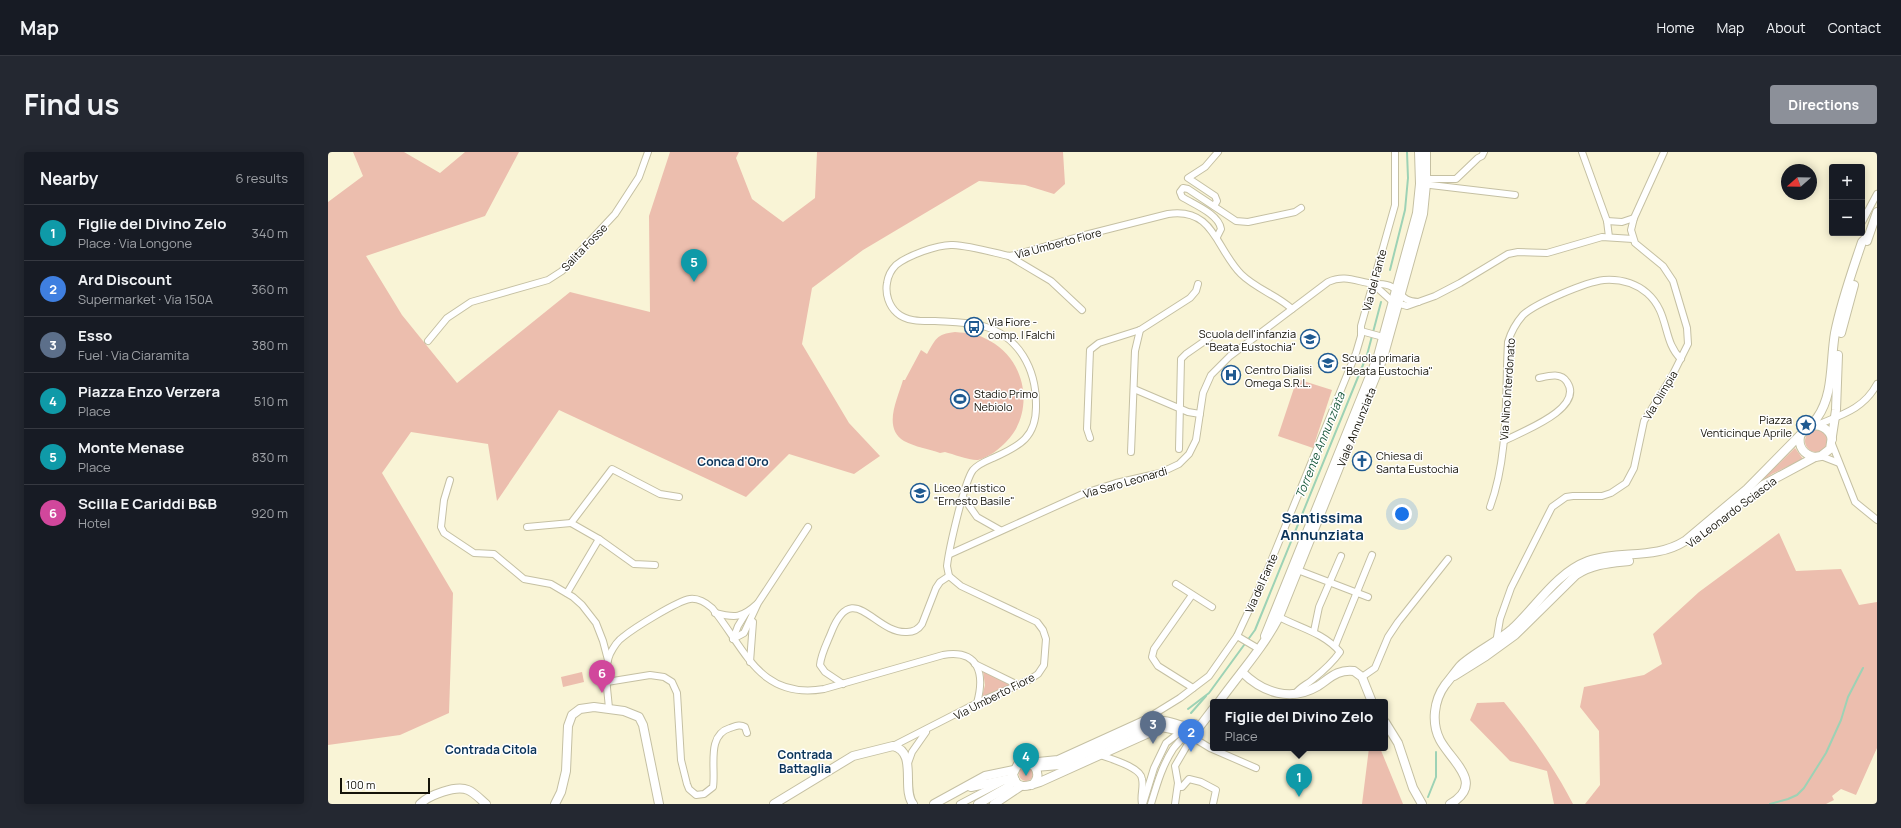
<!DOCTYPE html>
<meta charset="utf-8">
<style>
:root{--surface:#171b24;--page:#242831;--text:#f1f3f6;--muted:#9ea1a6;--line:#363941;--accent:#8c9099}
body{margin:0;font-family:Manrope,sans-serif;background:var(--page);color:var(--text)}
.controls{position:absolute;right:12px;top:12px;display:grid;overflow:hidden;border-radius:4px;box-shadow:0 2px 10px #0003}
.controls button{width:36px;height:36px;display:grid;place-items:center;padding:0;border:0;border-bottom:1px solid var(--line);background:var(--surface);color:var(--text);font:20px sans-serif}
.compass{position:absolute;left:1453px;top:12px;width:36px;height:36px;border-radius:50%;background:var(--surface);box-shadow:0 2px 10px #0003;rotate:250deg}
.scale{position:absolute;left:12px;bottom:10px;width:90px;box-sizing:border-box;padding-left:4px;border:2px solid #151309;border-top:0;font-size:11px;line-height:14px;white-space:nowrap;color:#151309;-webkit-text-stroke:3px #fff;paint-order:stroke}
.you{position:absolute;left:1074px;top:362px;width:14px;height:14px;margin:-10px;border:3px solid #fff;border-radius:50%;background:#1a73e8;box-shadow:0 0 0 6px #1a73e833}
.badge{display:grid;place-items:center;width:26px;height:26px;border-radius:50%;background:var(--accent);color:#fff;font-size:13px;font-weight:700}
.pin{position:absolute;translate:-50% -33px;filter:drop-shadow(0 1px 2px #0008)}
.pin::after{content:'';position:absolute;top:21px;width:14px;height:12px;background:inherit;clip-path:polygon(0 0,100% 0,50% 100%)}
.popup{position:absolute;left:882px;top:547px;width:178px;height:52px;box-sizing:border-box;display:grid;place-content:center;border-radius:4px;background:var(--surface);filter:drop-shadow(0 1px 3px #0005);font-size:13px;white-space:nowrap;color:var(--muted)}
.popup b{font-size:15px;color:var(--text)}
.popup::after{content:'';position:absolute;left:50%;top:100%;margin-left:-8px;border:8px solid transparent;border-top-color:var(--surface)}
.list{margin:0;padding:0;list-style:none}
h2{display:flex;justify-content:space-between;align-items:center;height:52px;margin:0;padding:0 16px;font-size:17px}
h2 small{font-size:13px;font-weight:400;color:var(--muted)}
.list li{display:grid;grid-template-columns:26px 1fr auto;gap:12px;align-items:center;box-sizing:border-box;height:56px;padding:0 16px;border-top:1px solid var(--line)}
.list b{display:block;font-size:15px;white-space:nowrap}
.list p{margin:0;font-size:13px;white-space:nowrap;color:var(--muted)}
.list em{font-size:13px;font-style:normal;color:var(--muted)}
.map{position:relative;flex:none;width:1549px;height:652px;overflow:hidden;border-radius:4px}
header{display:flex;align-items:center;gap:24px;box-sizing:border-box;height:56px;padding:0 20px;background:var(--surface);border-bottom:1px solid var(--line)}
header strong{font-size:19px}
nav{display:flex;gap:22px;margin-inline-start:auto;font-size:14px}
.intro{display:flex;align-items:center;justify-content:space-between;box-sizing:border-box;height:96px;padding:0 24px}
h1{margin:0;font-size:28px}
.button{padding:10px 18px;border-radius:4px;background:var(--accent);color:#fff;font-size:14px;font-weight:700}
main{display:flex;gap:24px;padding:0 24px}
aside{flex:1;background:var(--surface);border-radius:4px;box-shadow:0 2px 10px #0003}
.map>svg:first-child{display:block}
.green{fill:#ecbeae}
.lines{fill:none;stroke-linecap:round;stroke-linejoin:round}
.stream{stroke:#9dd2b5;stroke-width:2}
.street-casing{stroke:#c5c0a3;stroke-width:8}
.secondary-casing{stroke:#c5c0a3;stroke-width:10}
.street{stroke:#fff;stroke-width:6}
.secondary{stroke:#fff;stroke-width:8}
.labels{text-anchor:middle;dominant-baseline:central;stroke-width:3;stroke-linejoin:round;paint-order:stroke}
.street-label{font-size:11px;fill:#151309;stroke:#fff}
.poi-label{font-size:11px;fill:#151309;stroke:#fff;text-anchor:start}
.water-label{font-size:12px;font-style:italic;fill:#1d5b3f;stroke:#fff}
.neighbourhood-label{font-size:12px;font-weight:bold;fill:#0b345a;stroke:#fff}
.district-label{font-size:15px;font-weight:bold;fill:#0b345a;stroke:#fff}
</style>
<header>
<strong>Map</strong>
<nav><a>Home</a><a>Map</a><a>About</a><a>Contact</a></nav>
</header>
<div class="intro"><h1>Find us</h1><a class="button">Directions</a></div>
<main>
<aside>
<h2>Nearby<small>6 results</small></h2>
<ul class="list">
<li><span class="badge" style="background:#0f9aa8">1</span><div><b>Figlie del Divino Zelo</b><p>Place · Via Longone</p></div><em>340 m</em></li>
<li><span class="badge" style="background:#3f7fe0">2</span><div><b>Ard Discount</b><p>Supermarket · Via 150A</p></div><em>360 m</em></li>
<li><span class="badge" style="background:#5c6f8a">3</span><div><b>Esso</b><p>Fuel · Via Ciaramita</p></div><em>380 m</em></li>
<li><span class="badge" style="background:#0f9aa8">4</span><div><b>Piazza Enzo Verzera</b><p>Place</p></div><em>510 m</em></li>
<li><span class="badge" style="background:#0f9aa8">5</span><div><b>Monte Menase</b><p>Place</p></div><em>830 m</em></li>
<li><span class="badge" style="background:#d1479c">6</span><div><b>Scilla E Cariddi B&amp;B</b><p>Hotel</p></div><em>920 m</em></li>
</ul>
</aside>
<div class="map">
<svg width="1549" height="652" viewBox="0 0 1549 652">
<rect width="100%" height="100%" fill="#f9f4d6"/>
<g class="green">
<path d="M25,0H76L112,21L137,0H191L157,64L38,104L74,163L129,231L242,140L322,160L321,64L342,0H411L408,6L424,47L455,70L487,46L489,0H735L737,32L726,42L697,33L651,29L535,98L484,136L474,192L521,271L552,304L526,322L461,302L418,345L231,258L169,349L160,292L83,280L54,321L125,441L121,561L72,583L0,593V50L35,24Z"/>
<path d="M627,180C640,181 651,182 662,189C699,209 707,261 678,290C670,298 661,305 650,308C643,309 625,302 617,300L612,301C601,297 587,295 576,289C554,276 570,246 575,228H577L593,198L599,202C608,187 608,182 627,180Z"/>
<path d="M969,227L1004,238L985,296L950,284Z"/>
<circle cx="1488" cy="289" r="11"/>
<path d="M1467,296L1475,307L1444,322L1437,327L1436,326Z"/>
<path d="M1451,381L1468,419L1513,417L1531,453L1549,450V596L1528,643L1513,637L1504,644L1506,648L1498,652H1257L1272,633L1271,579L1252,555L1256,535L1316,523L1334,512L1325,482L1371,440Z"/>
<path d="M655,519L681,532L682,533L654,545L657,533Z"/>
<path d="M254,520L256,530L235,535L233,525Z"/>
<path d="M1176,550C1202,582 1226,615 1245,652H1226L1219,619L1182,609L1142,568L1149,551Z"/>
<path d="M1041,596H1052L1075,652H1034Z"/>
<circle cx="698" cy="622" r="7"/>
</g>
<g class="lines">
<g class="stream">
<path d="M1062,118L1077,58L1080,26L1079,0"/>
<path d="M860,557L881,541L927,478L1039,203L1053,150"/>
<path d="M863,561L878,544"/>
<path d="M1100,645L1108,625V600"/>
<path d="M1442,652L1460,647L1469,643L1476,636L1498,601L1513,568L1520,545L1535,516"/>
</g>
<defs>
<g id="street">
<path d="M1254,0L1279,69L1281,85"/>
<path d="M1094,30L1098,27H1128L1150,6L1154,4L1156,0"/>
<path d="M1094,32L1187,43"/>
<path d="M886,54L889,49L887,44L860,26L877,15L890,0"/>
<path d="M1279,69L1294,70L1306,66"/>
<path d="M1534,70L1549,42"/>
<path d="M889,85L893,77C891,62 865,52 854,45L852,40L855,36L860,37L908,69L920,70L967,60L973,56"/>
<path d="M681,104L723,129L754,158"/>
<path d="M1045,132L1065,150L1079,154L1107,144L1132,131L1180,102L1190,100L1219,101L1274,85L1305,87"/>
<path d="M1033,179L1055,185"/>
<path d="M100,189L119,166L143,150L220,128L234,119L287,62L311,25L320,0"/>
<path d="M806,237L860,260L872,262"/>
<path d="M1489,273C1513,263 1536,257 1549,232"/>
<path d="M762,286L759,277L762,198L771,191L812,178L862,146L868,139L870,132"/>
<path d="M1176,289C1192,280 1257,257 1239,230C1233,220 1220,224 1211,226"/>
<path d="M1504,292L1527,350L1549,368"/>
<path d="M851,297L853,207L858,202L881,186"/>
<path d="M803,300L807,199L812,178"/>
<path d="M1493,304L1511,311"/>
<path d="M122,328L116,348L113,375L116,381L146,401L166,402L196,427L223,432L245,445L254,453L268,471L275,489L280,508"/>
<path d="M635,345L649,365L672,378"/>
<path d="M1162,355C1181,303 1177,245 1180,190C1183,180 1188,171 1195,163C1208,151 1258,130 1276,128C1291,127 1307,131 1319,141C1342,161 1334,189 1353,207"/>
<path d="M199,375L243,371"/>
<path d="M271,387L243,371L284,317L332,342L351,345"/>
<path d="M622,402L757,341L788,331L832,321L851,312L861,302L868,288L875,241L883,223L902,204L1000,130C1017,122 1029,130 1046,132C1052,132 1058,131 1064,135C1076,141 1072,149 1090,150"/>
<path d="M967,417L1040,445"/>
<path d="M848,432L884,455"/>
<path d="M239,441L271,387L306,412L327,413"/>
<path d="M864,443L826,497L824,505L830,514L865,536"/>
<path d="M387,461C407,466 414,466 429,452"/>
<path d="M951,465C972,476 996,481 1012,500C1005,510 994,520 984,528C978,533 972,535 967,542"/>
<path d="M986,479L991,455L1013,404"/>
<path d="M909,484L931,497"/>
<path d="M405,487L416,481L430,451L480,375"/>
<path d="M405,487L410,474L418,461"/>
<path d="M1168,491L1172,467L1183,436L1224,355L1238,345L1245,344H1274L1283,341L1298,331L1306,316L1316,269L1344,224L1360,192L1359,176L1345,129L1335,114L1307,91L1303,78L1306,66L1336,0"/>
<path d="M1007,494L1044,403"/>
<path d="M422,510L425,470"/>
<path d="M647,512L690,533"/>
<path d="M1034,525L1047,516L1060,485L1070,470L1120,407"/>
<path d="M279,530L322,523L336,525L344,530L349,541L353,608L359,632L361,637L368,643L376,642L385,635C388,616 378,583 402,576C408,574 412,572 417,575L419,581"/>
<path d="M515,532L497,520L492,513C493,502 499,491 503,481C525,425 546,482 579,480C585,480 590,478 594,472L608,436L612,430L621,424"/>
<path d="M281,557C280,540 275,518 282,502C285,496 289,489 295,485C306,476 349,449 362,447C370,446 377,450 384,456C417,496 431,548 496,537L615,503C651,497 657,522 649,551"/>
<path d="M565,594L649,551L701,528L710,522L716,513L718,487L715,478L709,470L633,434L621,424L619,414C621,397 636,330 645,318C650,312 658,309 665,306C692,294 709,285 708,252C708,217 691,184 655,174C639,170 622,170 607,169C595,169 579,170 569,161C561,154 557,142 559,131C560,124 563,118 568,113C579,104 610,92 625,93C643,94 663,100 681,104L687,103L757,83L840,62C886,55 888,97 913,122C928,137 949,143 964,157"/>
<path d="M772,603C783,607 813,615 814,627C816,636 812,643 814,652"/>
<path d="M700,610L730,607L818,567L852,546L881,524L909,484L937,424L1028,201L1033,184V174L1067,53V0"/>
<path d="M579,614L584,600L598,580"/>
<path d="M850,635H854L861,627L873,630L888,638L885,652"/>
<path d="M632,652L674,630"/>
<path d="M815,652L826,616L838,591L856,577"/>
<path d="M823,652C829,632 834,614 845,597C850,590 858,585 858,577"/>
<path d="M847,652L850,631L847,614L864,585L882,596L928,616"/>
</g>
<g id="secondary">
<path d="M1539,89L1549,60"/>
<path d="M1513,181L1526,133"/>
<path d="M1480,275C1491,271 1501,276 1504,287"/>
<path d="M1472,284C1470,295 1476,303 1487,305"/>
<path d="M1374,383L1435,333L1487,305L1493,304L1502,297L1508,258L1510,203"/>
<path d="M937,484L1050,204L1089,61L1092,32L1091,0"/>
<path d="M914,520C935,541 963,550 990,534C1002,526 1010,517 1026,519L1034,525L1044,550"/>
<path d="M1126,524L1158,504L1187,483L1248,423C1264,412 1282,411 1301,409"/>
<path d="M891,550C911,522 935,496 951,465L1055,206L1095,62L1098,32V0"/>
<path d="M1057,570L1070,591L1085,636L1094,652"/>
<path d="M707,615L732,613L829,569C843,566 855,579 867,572"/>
<path d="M704,633C710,628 711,622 707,615L700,610L690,612L685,622C687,639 701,634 712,630L834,575L858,580L869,578L885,557"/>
<path d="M643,635L686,626"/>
<path d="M92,652C101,643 128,633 140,638C147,641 152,647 158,652"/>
<path d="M227,652L233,640L238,619L240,574L244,563L252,557L266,555L296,559L311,565L315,573L331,652"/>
<path d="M446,652L525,604L565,594C590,600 573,637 585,652"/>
<path d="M606,652L657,624L686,618"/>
<path d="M650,652L678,636L687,628"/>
<path d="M666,652L693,634"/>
<path d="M1122,652C1158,632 1123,609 1112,588C1103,571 1106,548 1117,533C1122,527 1127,520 1132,514C1144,502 1169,490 1184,477C1208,455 1228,421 1260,409C1292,398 1327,408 1357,389L1419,337L1489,266C1506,242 1502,210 1507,181C1513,150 1524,120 1534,90L1539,85"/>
</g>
</defs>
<use href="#street" class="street-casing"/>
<use href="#secondary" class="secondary-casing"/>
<use href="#street" class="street"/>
<use href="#secondary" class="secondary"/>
</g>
<defs>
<symbol id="bus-ring" viewBox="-11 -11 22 22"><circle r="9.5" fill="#fff" stroke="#1f5a91" stroke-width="1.5"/><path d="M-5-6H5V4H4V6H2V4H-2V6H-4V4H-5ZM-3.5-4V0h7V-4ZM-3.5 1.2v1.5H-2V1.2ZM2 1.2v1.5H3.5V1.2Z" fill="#1f5a91"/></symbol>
<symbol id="school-ring" viewBox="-11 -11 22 22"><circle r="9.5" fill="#fff" stroke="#1f5a91" stroke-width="1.5"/><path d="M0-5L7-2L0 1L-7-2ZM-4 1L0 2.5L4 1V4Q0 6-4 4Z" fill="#1f5a91"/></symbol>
<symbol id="hospital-ring" viewBox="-11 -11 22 22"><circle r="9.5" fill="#fff" stroke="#1f5a91" stroke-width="1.5"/><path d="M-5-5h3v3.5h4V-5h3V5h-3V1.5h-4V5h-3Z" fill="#1f5a91"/></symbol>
<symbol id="stadium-ring" viewBox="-11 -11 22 22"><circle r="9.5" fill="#fff" stroke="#1f5a91" stroke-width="1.5"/><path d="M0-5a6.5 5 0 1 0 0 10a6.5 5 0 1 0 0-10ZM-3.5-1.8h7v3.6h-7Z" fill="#1f5a91"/></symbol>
<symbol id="sight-ring" viewBox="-11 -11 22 22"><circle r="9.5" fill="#fff" stroke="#1f5a91" stroke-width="1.5"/><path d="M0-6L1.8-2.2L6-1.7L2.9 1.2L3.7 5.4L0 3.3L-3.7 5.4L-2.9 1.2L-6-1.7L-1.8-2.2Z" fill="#1f5a91"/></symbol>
<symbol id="church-ring" viewBox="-11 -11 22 22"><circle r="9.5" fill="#fff" stroke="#1f5a91" stroke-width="1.5"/><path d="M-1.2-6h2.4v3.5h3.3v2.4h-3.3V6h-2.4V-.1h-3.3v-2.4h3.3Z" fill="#1f5a91"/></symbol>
</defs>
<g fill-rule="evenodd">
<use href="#bus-ring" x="635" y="164" width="22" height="22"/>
<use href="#school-ring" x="971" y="176" width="22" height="22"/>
<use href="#school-ring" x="989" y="200" width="22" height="22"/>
<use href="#hospital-ring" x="892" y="212" width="22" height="22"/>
<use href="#stadium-ring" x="621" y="236" width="22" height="22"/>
<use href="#sight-ring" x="1467" y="262" width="22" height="22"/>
<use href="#church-ring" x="1023" y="298" width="22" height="22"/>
<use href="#school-ring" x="581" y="330" width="22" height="22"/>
</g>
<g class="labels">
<g class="street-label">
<text transform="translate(730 91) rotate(-15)">Via Umberto Fiore</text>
<text transform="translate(256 95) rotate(-46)">Salita Fosse</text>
<text transform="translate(1046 128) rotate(-75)">Via del Fante</text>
<text transform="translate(1179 237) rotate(-86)">Via Nino Interdonato</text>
<text transform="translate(1332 243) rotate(-59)">Via Olimpia</text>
<text transform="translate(1028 275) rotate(-68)">Viale Annunziata</text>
<text transform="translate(797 330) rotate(-16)">Via Saro Leonardi</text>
<text transform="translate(1403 360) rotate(-37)">Via Leonardo Sciascia</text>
<text transform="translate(933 431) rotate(-66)">Via del Fante</text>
<text transform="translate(666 544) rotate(-27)">Via Umberto Fiore</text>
</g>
<g class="poi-label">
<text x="660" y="169">Via Fiore -<tspan x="660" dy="13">comp. I Falchi</tspan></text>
<text x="968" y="181" text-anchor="end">Scuola dell'infanzia<tspan x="968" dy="13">"Beata Eustochia"</tspan></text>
<text x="1014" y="205">Scuola primaria<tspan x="1014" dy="13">"Beata Eustochia"</tspan></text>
<text x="917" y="217">Centro Dialisi<tspan x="917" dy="13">Omega S.R.L.</tspan></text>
<text x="646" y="241">Stadio Primo<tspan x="646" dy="13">Nebiolo</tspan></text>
<text x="1464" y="267" text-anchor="end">Piazza<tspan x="1464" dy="13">Venticinque Aprile</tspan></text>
<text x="1048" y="303">Chiesa di<tspan x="1048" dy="13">Santa Eustochia</tspan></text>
<text x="606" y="335">Liceo artistico<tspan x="606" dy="13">"Ernesto Basile"</tspan></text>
</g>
<g class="water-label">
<text transform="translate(992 293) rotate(-68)">Torrente Annunziata</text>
</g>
<g class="neighbourhood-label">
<text x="405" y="309">Conca d'Oro</text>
<text x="163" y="597">Contrada Citola</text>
<text x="477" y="602">Contrada<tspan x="477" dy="14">Battaglia</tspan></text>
</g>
<g class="district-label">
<text x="994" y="365">Santissima<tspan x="994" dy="17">Annunziata</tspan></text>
</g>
</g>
</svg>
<div class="controls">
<button>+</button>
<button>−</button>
</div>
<svg class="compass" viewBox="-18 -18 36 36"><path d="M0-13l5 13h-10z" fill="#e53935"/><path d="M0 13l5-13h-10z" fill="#9ea1a6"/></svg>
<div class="scale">100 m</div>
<div class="you"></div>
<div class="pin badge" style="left:971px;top:645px;background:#0f9aa8">1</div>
<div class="popup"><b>Figlie del Divino Zelo</b>Place</div>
<div class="pin badge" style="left:863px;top:600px;background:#3f7fe0">2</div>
<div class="pin badge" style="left:825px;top:592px;background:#5c6f8a">3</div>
<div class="pin badge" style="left:698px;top:624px;background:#0f9aa8">4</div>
<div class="pin badge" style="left:366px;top:130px;background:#0f9aa8">5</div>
<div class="pin badge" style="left:274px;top:541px;background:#d1479c">6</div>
</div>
</main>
